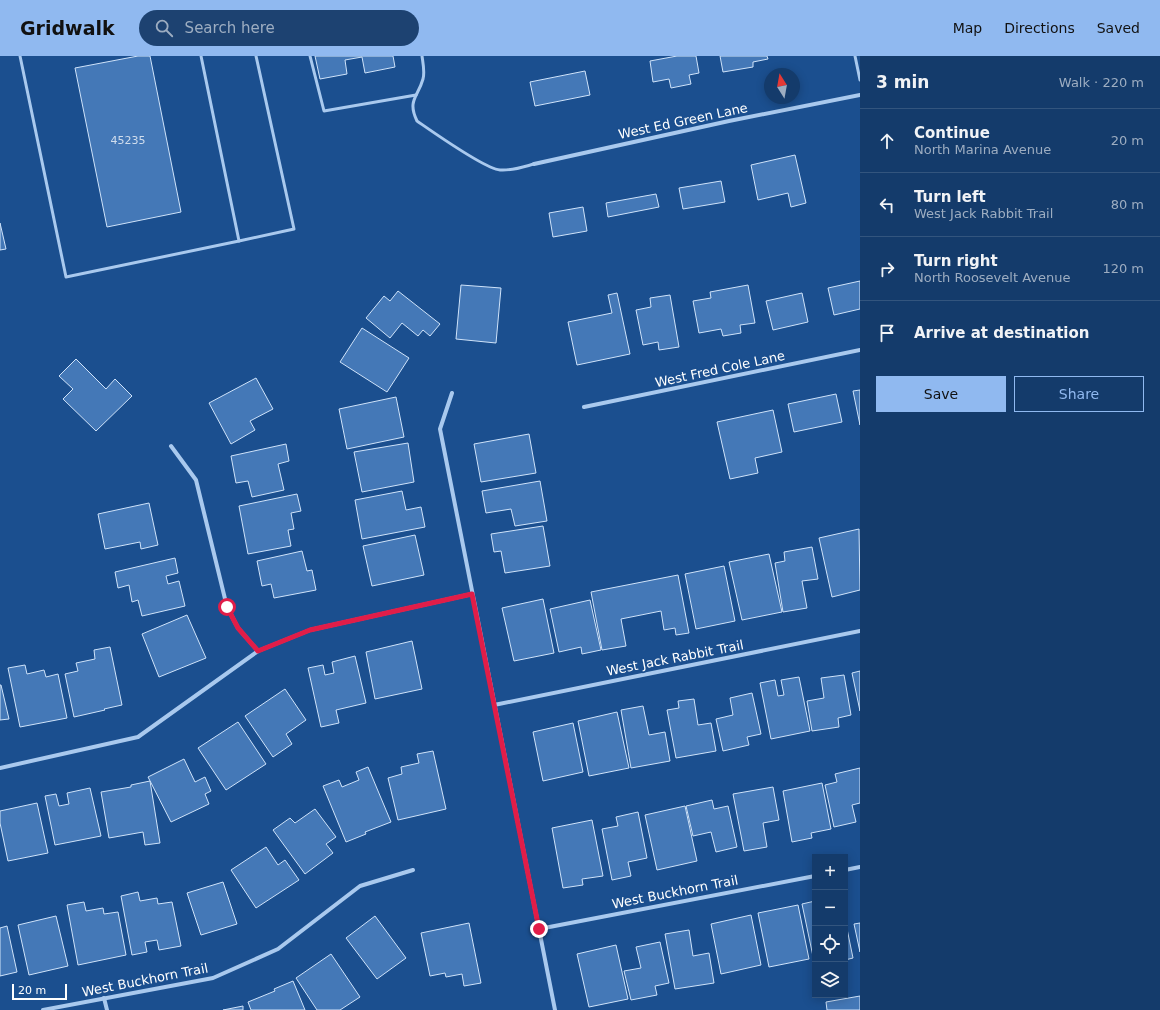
<!DOCTYPE html>
<meta charset="utf-8">
<style>
:root{--surface:#143b6b;--page:#1d4271;--text:#f1f3f6;--muted:#9dadc1;--line:#33557e;--accent:#90b9f0}
body{margin:0;font-family:"DejaVu Sans",sans-serif;background:var(--page);color:var(--text)}
.controls{position:absolute;right:12px;bottom:12px;display:grid;overflow:hidden;border-radius:0px;box-shadow:0 2px 10px #0003}
.controls button{width:36px;height:36px;display:grid;place-items:center;padding:0;border:0;border-bottom:1px solid var(--line);background:var(--surface);color:var(--text);font:20px sans-serif}
.compass{position:absolute;left:764px;top:12px;width:36px;height:36px;border-radius:50%;background:var(--surface);box-shadow:0 2px 10px #0003;rotate:349deg}
.scale{position:absolute;left:12px;bottom:10px;width:55px;box-sizing:border-box;padding-left:4px;border:2px solid #fff;border-top:0;font-size:11px;line-height:14px;white-space:nowrap;color:#fff;-webkit-text-stroke:3px #1b4f8f;paint-order:stroke}
.stop{position:absolute;width:12px;height:12px;margin:-9px;border:3px solid #e11d48;border-radius:50%;background:#fff}
.stop.end{background:#e11d48;border-color:#fff;box-shadow:0 1px 4px #0008}
.list{margin:0;padding:0;list-style:none}
h2{display:flex;justify-content:space-between;align-items:center;height:52px;margin:0;padding:0 16px;font-size:17px}
h2 small{font-size:13px;font-weight:400;color:var(--muted)}
.list li{display:grid;grid-template-columns:26px 1fr auto;gap:12px;align-items:center;box-sizing:border-box;height:64px;padding:0 16px;border-top:1px solid var(--line)}
.list b{display:block;font-size:15px;white-space:nowrap}
.list p{margin:0;font-size:13px;white-space:nowrap;color:var(--muted)}
.list em{font-size:13px;font-style:normal;color:var(--muted)}
.actions{display:flex;gap:8px;padding:12px 16px}
.actions a{flex:1;padding:9px 0;border:1px solid var(--accent);border-radius:0px;text-align:center;font-size:14px;color:var(--accent)}
.actions .main{background:var(--accent);color:#111}
.icon{flex:none;width:22px;height:22px;fill:none;stroke:currentColor;stroke-width:2;stroke-linecap:round;stroke-linejoin:round}
.map{position:relative;flex:none;width:860px;height:954px;overflow:hidden}
header{display:flex;align-items:center;gap:24px;box-sizing:border-box;height:56px;padding:0 20px;background:var(--accent);color:#111}
header strong{font-size:19px}
nav{display:flex;gap:22px;margin-inline-start:auto;font-size:14px}
.search{width:280px;height:36px;background:var(--page);display:flex;align-items:center;gap:10px;box-sizing:border-box;padding:0 14px;border-radius:22px;color:var(--muted);font-size:15px}
main{display:flex}
aside{flex:1;background:var(--surface)}
.map>svg:first-child{display:block}
.building{fill:#4478b7;stroke:#cfe3fa}
.lines{fill:none;stroke-linecap:round;stroke-linejoin:round}
.service{stroke:#a9c9ee;stroke-width:3}
.minor{stroke:#a9c9ee;stroke-width:4}
.route{stroke:#e11d48;stroke-width:5}
.labels{text-anchor:middle;dominant-baseline:central;stroke-width:3.5;stroke-linejoin:round;paint-order:stroke}
.number-label{font-size:11px;fill:#d0dded}
.street-label{font-size:13px;fill:#fff;stroke:#1b4f8f}
</style>
<header>
<strong>Gridwalk</strong>
<div class="search"><svg class="icon" aria-label="search" viewBox="0 0 24 24"><circle cx="10" cy="10" r="6"/><path d="M15 15l6 6"/></svg>Search here</div>
<nav><a>Map</a><a>Directions</a><a>Saved</a></nav>
</header>
<main>
<div class="map">
<svg width="860" height="954" viewBox="0 0 860 954">
<rect width="100%" height="100%" fill="#1b4f8f"/>
<g class="building">
<path d="M138,0H150L181,156L107,171L75,12Z"/>
<path d="M315,0H393L395,11L365,17L362,1L345,4L347,18L320,23Z"/>
<path d="M677,0H696L699,17L689,19L691,28L671,32L669,23L653,26L650,5Z"/>
<path d="M720,0H767L768,3L753,6V11L723,16Z"/>
<path d="M585,15L590,39L535,50L530,26Z"/>
<path d="M795,99L806,147L791,151L788,137L758,144L751,109Z"/>
<path d="M721,125L725,146L683,153L679,132Z"/>
<path d="M656,138L659,151L608,161L606,147Z"/>
<path d="M583,151L587,175L553,181L549,157Z"/>
<path d="M0,167L6,193L0,194Z"/>
<path d="M860,225V253L834,259L828,232Z"/>
<path d="M461,229L501,232L496,287L456,283Z"/>
<path d="M748,229L755,267L740,269L741,277L723,280L721,273L699,277L693,245L711,242L710,236Z"/>
<path d="M398,235L440,268L430,280L423,274L418,280L402,267L390,282L366,262L384,240L390,245Z"/>
<path d="M617,237L630,298L577,309L568,266L612,257L608,239Z"/>
<path d="M802,237L808,266L773,274L766,245Z"/>
<path d="M670,239L679,291L659,294L658,286L643,289L636,254L651,251L650,242Z"/>
<path d="M362,272L409,302L387,336L340,306Z"/>
<path d="M76,303L106,333L115,323L132,340L96,375L63,343L73,333L59,320Z"/>
<path d="M256,322L273,353L250,365L255,374L231,388L209,347Z"/>
<path d="M860,334V369L853,335Z"/>
<path d="M836,338L842,366L794,376L788,348Z"/>
<path d="M396,341L404,381L347,393L339,353Z"/>
<path d="M773,354L782,396L755,402L758,417L730,423L717,366Z"/>
<path d="M529,378L536,417L481,426L474,388Z"/>
<path d="M408,387L414,426L362,436L354,396Z"/>
<path d="M286,388L289,405L278,408L284,434L252,441L248,425L236,427L231,400Z"/>
<path d="M540,425L547,465L515,470L511,453L486,457L482,435Z"/>
<path d="M402,435L406,454L421,451L425,471L362,483L355,444Z"/>
<path d="M297,438L301,455L291,457L294,473L288,474L291,490L248,498L239,450Z"/>
<path d="M149,447L158,489L141,493L140,486L105,493L98,458Z"/>
<path d="M543,470L550,510L505,517L501,495L494,496L491,478Z"/>
<path d="M859,473L860,534L832,541L819,482Z"/>
<path d="M415,479L424,519L372,530L363,490Z"/>
<path d="M812,491L818,523L802,525L807,552L783,556L775,507L785,505L784,496Z"/>
<path d="M302,495L307,515L312,514L316,534L274,542L271,528L262,530L257,505Z"/>
<path d="M769,498L782,556L742,564L729,506Z"/>
<path d="M175,502L178,517L166,520L168,528L179,525L185,550L142,560L138,544L132,546L129,529L118,532L115,516Z"/>
<path d="M724,510L735,565L696,573L685,518Z"/>
<path d="M678,519L689,577L676,579L675,572L664,574L661,555L621,563L626,590L602,594L591,536Z"/>
<path d="M543,543L554,597L514,605L502,552Z"/>
<path d="M590,544L601,594L582,598L581,591L559,596L550,553Z"/>
<path d="M187,559L206,602L159,621L142,578Z"/>
<path d="M412,585L422,633L375,643L366,596Z"/>
<path d="M110,591L122,649L104,653L105,654L74,661L65,618L78,615L76,607L95,603L94,594Z"/>
<path d="M355,600L366,647L336,654L339,667L321,671L308,612L323,609L325,619L334,617L332,606Z"/>
<path d="M25,609L27,618L44,614L46,621L58,618L67,662L20,671L8,612Z"/>
<path d="M860,615V655L852,617Z"/>
<path d="M844,619L851,659L838,662L839,671L812,675L807,645L824,642L821,622Z"/>
<path d="M799,621L810,675L771,683L760,627L775,624L778,640L784,639L781,624Z"/>
<path d="M0,629H1L9,663L0,664Z"/>
<path d="M285,633L306,664L286,678L292,688L273,701L245,660Z"/>
<path d="M752,637L761,678L747,681L749,689L723,695L716,663L733,659L730,642Z"/>
<path d="M694,643L698,669L711,667L716,695L676,702L667,654L679,652L678,645Z"/>
<path d="M643,650L649,679L665,676L670,705L631,712L621,654Z"/>
<path d="M617,656L629,712L589,720L578,665Z"/>
<path d="M238,666L266,708L226,734L198,692Z"/>
<path d="M573,667L583,716L543,725L533,676Z"/>
<path d="M433,695L446,753L398,764L388,722L402,718L401,711L419,707L417,698Z"/>
<path d="M184,703L195,726L205,721L211,735L205,738L209,748L171,766L148,721Z"/>
<path d="M368,711L391,766L365,776L366,778L346,786L323,730L339,724L342,731L359,724L356,716Z"/>
<path d="M860,712V747L852,749L856,766L834,771L825,729L837,726L835,718Z"/>
<path d="M150,725L160,787L145,789L143,776L109,782L101,736L131,731V729Z"/>
<path d="M822,727L831,773L811,777L812,782L792,786L783,735Z"/>
<path d="M773,731L779,764L763,767L767,791L744,795L733,738Z"/>
<path d="M90,732L101,780L55,789L45,740L56,738L59,750L69,748L67,737Z"/>
<path d="M712,744L714,753L728,750L737,791L716,796L711,776L693,780L686,750Z"/>
<path d="M37,747L48,797L8,805L0,767V755Z"/>
<path d="M685,750L697,805L657,814L645,759Z"/>
<path d="M315,753L336,781L326,788L333,797L305,818L273,774L290,762L295,767Z"/>
<path d="M638,756L647,802L628,806L631,820L612,824L602,773L618,770L616,761Z"/>
<path d="M592,764L603,820L582,823L583,829L563,832L552,772Z"/>
<path d="M266,791L278,809L285,804L299,824L256,852L231,814Z"/>
<path d="M223,826L237,868L201,879L187,837Z"/>
<path d="M138,836L140,845L157,842L158,848L172,846L181,890L159,894L157,884L145,886L147,896L132,899L121,840Z"/>
<path d="M815,845V910L802,848Z"/>
<path d="M84,846L86,855L103,852L104,858L118,856L126,899L78,909L67,849Z"/>
<path d="M798,849L809,903L769,911L758,857Z"/>
<path d="M751,859L761,909L721,918L711,868Z"/>
<path d="M56,860L68,910L29,919L18,869Z"/>
<path d="M375,860L406,902L377,923L346,882Z"/>
<path d="M845,863L853,902L845,904Z"/>
<path d="M469,867L481,927L464,930L462,918L446,921L445,917L430,920L421,877Z"/>
<path d="M860,867V896L854,868Z"/>
<path d="M7,870L17,916L0,920V872Z"/>
<path d="M689,874L693,900L709,897L714,927L675,933L665,878Z"/>
<path d="M660,886L669,927L655,930L657,939L631,944L624,915L641,912L636,891Z"/>
<path d="M616,889L628,943L589,951L577,898Z"/>
<path d="M331,898L360,941L340,954H317L296,922Z"/>
<path d="M293,925L305,954H251L248,946L275,935L274,933Z"/>
<path d="M860,940V954H827L826,946Z"/>
<path d="M243,950V954H223Z"/>
</g>
<g class="lines">
<g class="service">
<path d="M20,0L66,221L239,185L201,0"/>
<path d="M310,0L324,55L416,39"/>
<path d="M422,0C423,7 425,16 423,23C418,41 407,44 417,65C433,76 485,113 500,114C512,115 523,111 534,108"/>
<path d="M855,0L860,24"/>
<path d="M239,185L294,173L256,0"/>
</g>
<g class="minor">
<path d="M534,108L729,65L860,39"/>
<path d="M452,337L440,373L555,954"/>
<path d="M584,351L860,294"/>
<path d="M171,390L196,424L227,551L238,572L258,595"/>
<path d="M494,649L860,575"/>
<path d="M0,712L138,681L258,595L310,574L472,538"/>
<path d="M845,814L860,811"/>
<path d="M539,873L815,820"/>
<path d="M104,942L107,954"/>
<path d="M43,954L213,922L278,893L360,830L413,814"/>
</g>
</g>
<g class="lines">
<path class="route" d="M227,551L238,572L258,595L310,574L472,538L539,873"/>
</g>
<g class="labels">
<g class="number-label">
<text x="128" y="84">45235</text>
</g>
<g class="street-label">
<text transform="translate(683 65) rotate(-12)">West Ed Green Lane</text>
<text transform="translate(720 313) rotate(-12)">West Fred Cole Lane</text>
<text transform="translate(675 602) rotate(-11)">West Jack Rabbit Trail</text>
<text transform="translate(675 836) rotate(-11)">West Buckhorn Trail</text>
<text transform="translate(145 924) rotate(-11)">West Buckhorn Trail</text>
</g>
</g>
</svg>
<div class="controls">
<button>+</button>
<button>−</button>
<button><svg class="icon" aria-label="locate" viewBox="0 0 24 24"><circle cx="12" cy="12" r="6"/><path d="M12 2v4M12 18v4M2 12h4M18 12h4"/></svg></button>
<button><svg class="icon" aria-label="layers" viewBox="0 0 24 24"><path d="M12 4l9 5-9 5-9-5zM3 14l9 5 9-5"/></svg></button>
</div>
<svg class="compass" viewBox="-18 -18 36 36"><path d="M0-13l5 13h-10z" fill="#e53935"/><path d="M0 13l5-13h-10z" fill="#9dadc1"/></svg>
<div class="scale">20 m</div>
<div class="stop" style="left:227px;top:551px"></div>
<div class="stop end" style="left:539px;top:873px"></div>
</div>
<aside>
<h2>3 min<small>Walk · 220 m</small></h2>
<ul class="list">
<li><svg class="icon" aria-label="ahead" viewBox="0 0 24 24"><path d="M12 20V5M6 11l6-6 6 6"/></svg><div><b>Continue</b><p>North Marina Avenue</p></div><em>20 m</em></li>
<li><svg class="icon" aria-label="left" viewBox="0 0 24 24"><path d="M17 20v-9H6M10 6l-5 5 5 5"/></svg><div><b>Turn left</b><p>West Jack Rabbit Trail</p></div><em>80 m</em></li>
<li><svg class="icon" aria-label="right" viewBox="0 0 24 24"><path d="M7 20v-9h11M14 6l5 5-5 5"/></svg><div><b>Turn right</b><p>North Roosevelt Avenue</p></div><em>120 m</em></li>
<li><svg class="icon" aria-label="arrive" viewBox="0 0 24 24"><path d="M6 21V4h12l-3 4 3 4H6"/></svg><div><b>Arrive at destination</b></div></li>
</ul>
<div class="actions"><a class="main">Save</a><a>Share</a></div>
</aside>
</main>
